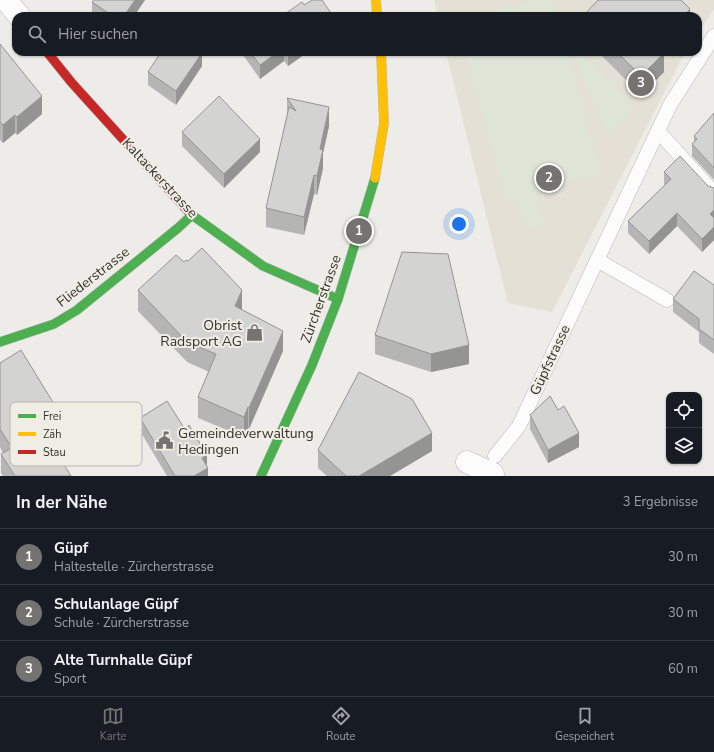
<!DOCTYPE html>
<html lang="de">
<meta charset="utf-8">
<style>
:root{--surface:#171b24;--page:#20242c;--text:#f1f3f6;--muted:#9ea1a6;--line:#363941;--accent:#74736f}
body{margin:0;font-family:"Nunito Sans",sans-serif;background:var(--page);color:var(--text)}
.controls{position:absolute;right:12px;bottom:12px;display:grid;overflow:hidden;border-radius:8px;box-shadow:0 1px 3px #0004}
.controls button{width:36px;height:36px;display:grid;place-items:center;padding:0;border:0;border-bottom:1px solid var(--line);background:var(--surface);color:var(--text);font:20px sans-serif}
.you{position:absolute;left:459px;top:224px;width:14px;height:14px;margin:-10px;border:3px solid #fff;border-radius:50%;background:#1a73e8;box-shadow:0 0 0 6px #1a73e833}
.badge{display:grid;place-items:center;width:26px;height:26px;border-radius:50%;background:var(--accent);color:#fff;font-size:13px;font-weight:700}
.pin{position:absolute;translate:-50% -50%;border:2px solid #fff;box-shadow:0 1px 4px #0006}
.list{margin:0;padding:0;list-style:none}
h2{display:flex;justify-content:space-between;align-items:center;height:52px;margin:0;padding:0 16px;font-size:17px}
h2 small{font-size:13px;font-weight:400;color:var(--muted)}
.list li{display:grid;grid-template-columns:26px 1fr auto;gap:12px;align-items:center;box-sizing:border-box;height:56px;padding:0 16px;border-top:1px solid var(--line)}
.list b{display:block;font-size:15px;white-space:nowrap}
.list p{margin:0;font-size:13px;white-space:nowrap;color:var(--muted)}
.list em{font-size:13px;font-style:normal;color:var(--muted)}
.icon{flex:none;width:22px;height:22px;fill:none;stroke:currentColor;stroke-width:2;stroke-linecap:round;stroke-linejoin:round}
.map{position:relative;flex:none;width:714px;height:476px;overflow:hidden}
.search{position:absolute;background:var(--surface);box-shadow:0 1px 3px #0004;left:12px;right:12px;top:12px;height:44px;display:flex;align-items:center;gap:10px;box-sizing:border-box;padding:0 14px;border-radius:12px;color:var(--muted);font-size:15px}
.sheet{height:220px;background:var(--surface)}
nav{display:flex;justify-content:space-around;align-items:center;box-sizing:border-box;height:56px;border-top:1px solid var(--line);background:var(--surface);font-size:11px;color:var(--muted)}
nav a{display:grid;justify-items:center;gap:2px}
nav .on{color:var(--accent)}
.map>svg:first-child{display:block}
.built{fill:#e4e0d6}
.green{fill:#dee5d7}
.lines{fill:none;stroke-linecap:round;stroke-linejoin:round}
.lane-casing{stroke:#bbbab6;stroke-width:15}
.street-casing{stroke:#bbbab6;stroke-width:23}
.fast-casing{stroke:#bbbab6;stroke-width:10}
.slow-casing{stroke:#bbbab6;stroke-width:10}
.jam-casing{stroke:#bbbab6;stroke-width:10}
.lane{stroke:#fcfcfc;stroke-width:14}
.street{stroke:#fcfcfc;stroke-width:22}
.fast{stroke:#4caf50;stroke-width:9}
.slow{stroke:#ffc107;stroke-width:9}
.jam{stroke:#c62828;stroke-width:9}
.wall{fill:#b5b5b5}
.shaded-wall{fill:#949493}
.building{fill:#d3d3d2;stroke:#949493}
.labels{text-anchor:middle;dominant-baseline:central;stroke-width:4;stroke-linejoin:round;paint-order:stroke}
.street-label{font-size:14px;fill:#33322e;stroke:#f0ede5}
.poi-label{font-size:14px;fill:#33322e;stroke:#f0ede5;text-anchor:end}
.key{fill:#f0ede5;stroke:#b7b5ae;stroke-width:1}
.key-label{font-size:11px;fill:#33322e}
</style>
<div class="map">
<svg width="714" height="476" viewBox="0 0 714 476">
<rect width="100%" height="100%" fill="#edece8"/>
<g class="built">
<path d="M434,0H714V9L698,33V16H438Z"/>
<path d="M446,52H685L552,312L508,303Z"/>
</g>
<g class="green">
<path d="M535,0H554L558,16H476Z"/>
<path d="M465,52H568L602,173L536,192L545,226L527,230L517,197L505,200Z"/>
<path d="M571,52H579L613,84L633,108L608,136Z"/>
</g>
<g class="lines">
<defs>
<g id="lane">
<path d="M658,131L714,193"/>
<path d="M597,260L667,300"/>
<path d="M495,456L519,426L670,105L714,36"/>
</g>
<g id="street">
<path d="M6,0L19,16"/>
<path d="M467,462L493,474"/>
</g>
<g id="fast">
<path d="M187,210L192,215L263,266L338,299"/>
<path d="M0,342L54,324L77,310L178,228L192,215"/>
<path d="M261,476L312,365L338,299L375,178"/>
</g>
<g id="slow">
<path d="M376,0L377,16"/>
<path d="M375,178L384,123L381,52"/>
</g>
<path id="jam" d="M47,52L72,83L187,210"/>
</defs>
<use href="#lane" class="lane-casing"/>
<use href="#street" class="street-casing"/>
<use href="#fast" class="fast-casing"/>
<use href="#slow" class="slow-casing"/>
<use href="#jam" class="jam-casing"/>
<use href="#lane" class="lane"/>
<use href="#street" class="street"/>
<use href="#fast" class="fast"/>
<use href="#slow" class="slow"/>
<use href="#jam" class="jam"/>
</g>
<g class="wall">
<path d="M94,0H145L134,16H92V2Z"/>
<path d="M0,44L42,114L17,135L15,133L3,143L0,140Z"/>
<path d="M241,52H308L288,66L284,61L260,79Z"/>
<path d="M598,52H665L664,53V72L641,95Z"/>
<path d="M202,66L176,105L148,85V72Z"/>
<path d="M287,98L329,126L323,153V168L317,195L314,194L304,235L266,227V208L287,117Z"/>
<path d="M714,113V180L692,156V144L694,142V136Z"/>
<path d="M182,132L260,152L224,188L182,146Z"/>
<path d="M664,172L714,188V240L702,252L677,226L649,254L628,233V221L665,185L664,184Z"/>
<path d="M184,262L242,310L283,351L249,429L248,428L244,437L198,418V397L209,372L187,362L138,311V290Z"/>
<path d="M714,285V354L699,343V332L673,312V299Z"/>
<path d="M375,335L469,364L431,372L375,354Z"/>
<path d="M0,363L62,436L50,443L71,476H3L1,473V454L3,453L0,447Z"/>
<path d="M530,415L579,447L548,463L530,429Z"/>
<path d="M140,418L208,476H167L140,431Z"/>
<path d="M318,450L432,451L390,476H327L318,468Z"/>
</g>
<g class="shaded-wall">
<path d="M135,0H145L134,16H124Z"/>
<path d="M690,9V16H683Z"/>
<path d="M278,52H284V61L260,79V65Z"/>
<path d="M289,52H308L288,66V53Z"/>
<path d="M202,53V66L176,105V91Z"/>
<path d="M664,53V72L641,95V76Z"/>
<path d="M42,96V114L17,135V117Z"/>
<path d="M329,107V126L323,153V168L317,195V176L320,149Z"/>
<path d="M15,115V133L3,143V125Z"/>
<path d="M260,139V152L224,188V174Z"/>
<path d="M314,175V194L304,235V217Z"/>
<path d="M714,210V223L710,214Z"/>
<path d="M677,213V226L649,254V241Z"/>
<path d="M714,227V240L702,252V239Z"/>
<path d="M242,290V311L235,306Z"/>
<path d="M283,331V351L249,429V408Z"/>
<path d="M469,345V364L431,372V354Z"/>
<path d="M248,407V428L244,437V417Z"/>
<path d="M62,417V436L42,448V430Z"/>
<path d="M432,433V451L390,476H359Z"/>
<path d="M579,433V447L548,463V450Z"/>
<path d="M207,455V468H208V476H194L202,458Z"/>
</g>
<g class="building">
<path d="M94,0H135L124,16H113L92,2Z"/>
<path d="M312,0H322L333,16H282L302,2L304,5Z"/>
<path d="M598,0H681L690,9L683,16H587L585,14Z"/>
<path d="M0,44L42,96L17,117L15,115L3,125L0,122Z"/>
<path d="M161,52H201L202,53L176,91L148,72Z"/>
<path d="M250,52H278L260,65Z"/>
<path d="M617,52H663L664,53L641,76Z"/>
<path d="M219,96L260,139L224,174L182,132Z"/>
<path d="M287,98L329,107L320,149L323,150L317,176L314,175L304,217L266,208L289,107L296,111Z"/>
<path d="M714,113V168L692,144L697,139L694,136Z"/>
<path d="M680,156L708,186L714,188V210L710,214L714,218V227L702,239L677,213L649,241L628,221L671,179L664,172Z"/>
<path d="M202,248L242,290L235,306L283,331L249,408L248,407L244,417L198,397L216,354L187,342L138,290L176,255L184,262L186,260L188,261Z"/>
<path d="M402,252L448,254L469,345L431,354L375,335Z"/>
<path d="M694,271L714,285V340L699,329V319L673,299Z"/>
<path d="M21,350L62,417L42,430L71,476H15L1,454L12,448L0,429V363Z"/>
<path d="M359,372L412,399L432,433L359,476H346L318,450Z"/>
<path d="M550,396L558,410L564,406L579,433L548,450L530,415Z"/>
<path d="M167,401L186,431L189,425L207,455L202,458L208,468L194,476H175L140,418Z"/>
</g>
<defs>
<symbol id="shop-bare" viewBox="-9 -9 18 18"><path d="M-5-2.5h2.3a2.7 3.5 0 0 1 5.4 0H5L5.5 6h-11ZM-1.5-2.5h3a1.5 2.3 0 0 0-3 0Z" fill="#74736f" stroke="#f0ede5" stroke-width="2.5" paint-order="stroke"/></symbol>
<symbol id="civic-bare" viewBox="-9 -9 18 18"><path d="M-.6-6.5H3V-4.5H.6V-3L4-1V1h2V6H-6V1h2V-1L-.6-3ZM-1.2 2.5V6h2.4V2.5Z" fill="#74736f" stroke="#f0ede5" stroke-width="2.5" paint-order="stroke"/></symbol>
</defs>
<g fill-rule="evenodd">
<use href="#shop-bare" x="242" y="320" width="25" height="25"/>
<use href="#civic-bare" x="152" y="428" width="25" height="25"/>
</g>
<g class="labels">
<g class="street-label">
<text transform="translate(160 178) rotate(47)">Kaltackerstrasse</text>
<text transform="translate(93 277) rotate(-38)">Fliederstrasse</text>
<text transform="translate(321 299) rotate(-70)">Zürcherstrasse</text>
<text transform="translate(550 360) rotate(-65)">Güpfstrasse</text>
</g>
<g class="poi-label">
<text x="242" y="325">Obrist<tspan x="242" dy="16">Radsport AG</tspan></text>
<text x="178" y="433" text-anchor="start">Gemeindeverwaltung<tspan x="178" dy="16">Hedingen</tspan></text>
</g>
</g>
<rect x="10" y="402" width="132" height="64" rx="6" class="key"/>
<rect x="18" y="414" width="18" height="4" fill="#4caf50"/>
<rect x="18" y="432" width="18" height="4" fill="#ffc107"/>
<rect x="18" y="450" width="18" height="4" fill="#c62828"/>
<g class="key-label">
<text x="43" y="420">Frei</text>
<text x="43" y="438">Zäh</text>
<text x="43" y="456">Stau</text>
</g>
</svg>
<div class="controls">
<button><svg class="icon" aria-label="locate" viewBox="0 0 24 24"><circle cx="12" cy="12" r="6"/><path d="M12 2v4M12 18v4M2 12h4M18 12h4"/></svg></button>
<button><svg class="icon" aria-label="layers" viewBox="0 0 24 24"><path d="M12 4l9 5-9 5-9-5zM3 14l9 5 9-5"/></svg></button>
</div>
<div class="you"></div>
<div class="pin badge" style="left:359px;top:231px">1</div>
<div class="pin badge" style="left:549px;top:178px">2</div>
<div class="pin badge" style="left:641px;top:83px">3</div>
<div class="search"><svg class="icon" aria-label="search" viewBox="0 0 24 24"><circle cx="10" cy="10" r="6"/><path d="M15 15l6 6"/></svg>Hier suchen</div>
</div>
<section class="sheet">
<h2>In der Nähe<small>3 Ergebnisse</small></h2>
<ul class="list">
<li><span class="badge">1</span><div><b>Güpf</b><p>Haltestelle · Zürcherstrasse</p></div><em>30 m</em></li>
<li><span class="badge">2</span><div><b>Schulanlage Güpf</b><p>Schule · Zürcherstrasse</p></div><em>30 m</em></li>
<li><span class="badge">3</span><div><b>Alte Turnhalle Güpf</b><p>Sport</p></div><em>60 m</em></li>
</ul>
</section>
<nav>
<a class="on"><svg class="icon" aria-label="map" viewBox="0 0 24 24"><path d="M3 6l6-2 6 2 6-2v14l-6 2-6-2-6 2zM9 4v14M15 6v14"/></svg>Karte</a>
<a><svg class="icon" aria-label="directions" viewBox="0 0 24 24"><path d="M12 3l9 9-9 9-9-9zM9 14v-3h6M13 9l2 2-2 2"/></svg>Route</a>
<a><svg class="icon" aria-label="saved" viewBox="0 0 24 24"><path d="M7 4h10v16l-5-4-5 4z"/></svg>Gespeichert</a>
</nav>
